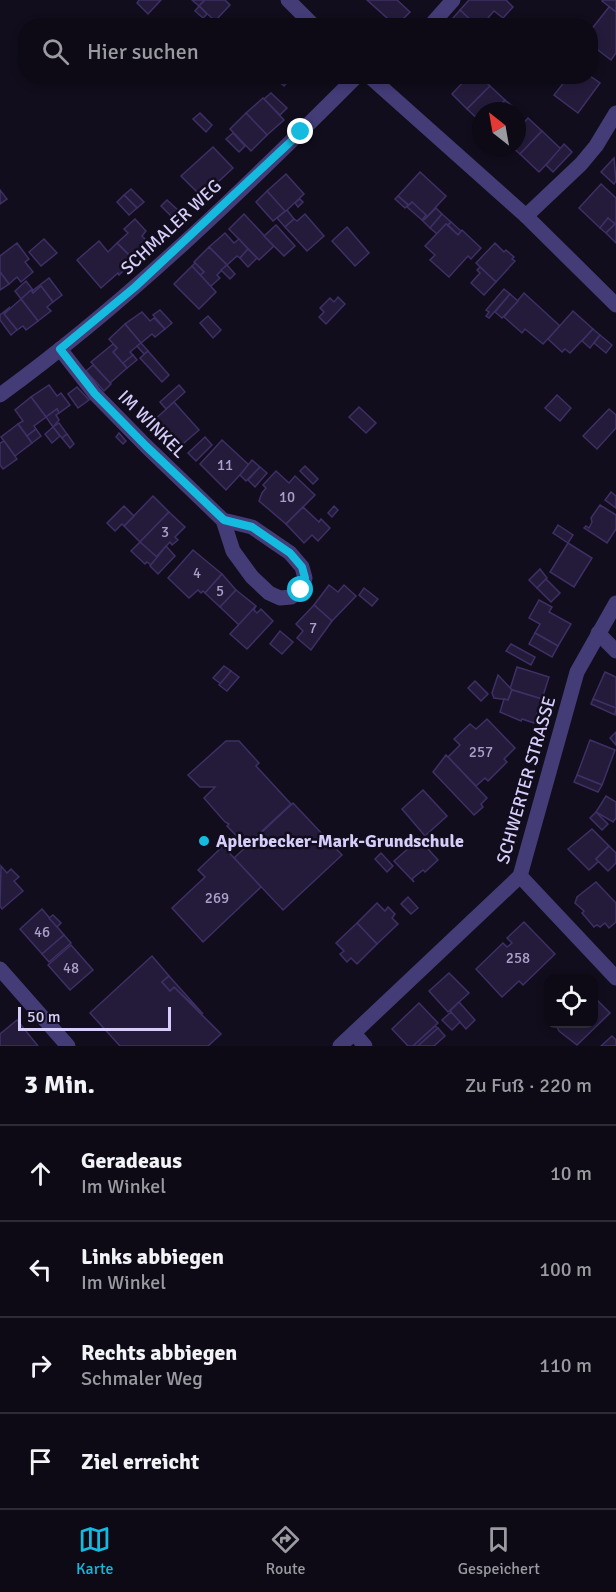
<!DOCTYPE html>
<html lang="de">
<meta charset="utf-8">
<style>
:root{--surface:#0d0a15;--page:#16131e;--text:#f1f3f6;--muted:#9a9aa0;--line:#2d2b34;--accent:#14bbdf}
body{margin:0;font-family:Signika,sans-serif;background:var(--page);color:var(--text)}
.controls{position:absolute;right:18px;bottom:18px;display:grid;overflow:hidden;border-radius:12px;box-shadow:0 3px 9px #0003}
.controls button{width:54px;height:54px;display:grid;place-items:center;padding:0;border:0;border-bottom:2px solid var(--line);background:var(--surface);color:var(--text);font:30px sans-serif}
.compass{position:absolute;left:472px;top:102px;width:54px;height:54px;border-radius:50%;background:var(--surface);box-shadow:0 3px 9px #0003;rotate:329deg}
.scale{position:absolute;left:18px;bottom:15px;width:153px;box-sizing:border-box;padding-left:6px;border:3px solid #d6cdfa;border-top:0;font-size:16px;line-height:21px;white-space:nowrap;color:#d6cdfa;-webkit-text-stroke:4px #110d1c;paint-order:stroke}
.stop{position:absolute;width:18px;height:18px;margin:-14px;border:4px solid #14bbdf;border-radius:50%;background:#fff}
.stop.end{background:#14bbdf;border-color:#fff;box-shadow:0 2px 6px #0008}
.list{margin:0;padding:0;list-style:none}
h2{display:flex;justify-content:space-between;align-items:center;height:78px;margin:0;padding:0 24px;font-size:26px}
h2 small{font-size:20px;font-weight:400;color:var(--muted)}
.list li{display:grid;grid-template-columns:39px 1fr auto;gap:18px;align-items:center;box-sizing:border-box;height:96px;padding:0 24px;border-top:2px solid var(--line)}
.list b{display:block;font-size:22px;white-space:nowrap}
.list p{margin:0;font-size:20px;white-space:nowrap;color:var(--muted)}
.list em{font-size:20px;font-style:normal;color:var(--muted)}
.icon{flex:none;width:33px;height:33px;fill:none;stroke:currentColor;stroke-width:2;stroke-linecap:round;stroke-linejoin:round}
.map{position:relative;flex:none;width:616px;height:1046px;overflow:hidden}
.search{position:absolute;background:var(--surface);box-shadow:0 3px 9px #0003;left:18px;right:18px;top:18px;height:66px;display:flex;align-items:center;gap:15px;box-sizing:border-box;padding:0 21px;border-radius:24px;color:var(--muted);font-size:22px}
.sheet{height:462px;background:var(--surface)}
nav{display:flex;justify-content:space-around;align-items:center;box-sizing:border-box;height:84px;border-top:2px solid var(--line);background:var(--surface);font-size:16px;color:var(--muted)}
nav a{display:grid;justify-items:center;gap:3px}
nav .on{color:var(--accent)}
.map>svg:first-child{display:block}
.building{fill:#241b3b;stroke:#3e2f65;stroke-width:1.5}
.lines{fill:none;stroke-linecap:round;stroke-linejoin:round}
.minor{stroke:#433c77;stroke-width:15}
.route{stroke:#14bbdf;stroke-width:8}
.poi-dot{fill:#14bbdf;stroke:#110d1c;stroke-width:2}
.labels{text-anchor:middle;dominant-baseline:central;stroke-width:5;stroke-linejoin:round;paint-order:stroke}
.number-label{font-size:15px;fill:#aaa0ca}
.street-label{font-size:18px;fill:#d6cdfa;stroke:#110d1c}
.poi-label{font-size:18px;font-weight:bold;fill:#d6cdfa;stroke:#110d1c;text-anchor:start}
</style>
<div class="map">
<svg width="616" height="1046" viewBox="0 0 616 1046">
<rect width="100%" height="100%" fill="#110d1c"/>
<g class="building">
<path d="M139,0H161L148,14L137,3Z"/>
<path d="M192,0H205L199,6Z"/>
<path d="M205,0H225L230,5L215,21L199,6Z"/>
<path d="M367,0H397L410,12L396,26Z"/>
<path d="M469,0H506L513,7L503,18L494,11L481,26H477L460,10Z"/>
<path d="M603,0H616V12L602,1Z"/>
<path d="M199,6L207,14L203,18L195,11Z"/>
<path d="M609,7L616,12V53L611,60L590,44V31Z"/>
<path d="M460,10L477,26H446Z"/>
<path d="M276,76H293L284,86L275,78Z"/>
<path d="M469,76H480L490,86L467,109L452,94Z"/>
<path d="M569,76H590L600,83L578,113L554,95Z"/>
<path d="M490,86L505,100L495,111H481V122L467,109Z"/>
<path d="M271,93L287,108L280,115L264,99Z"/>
<path d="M263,98L284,120L267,135L246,113Z"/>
<path d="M505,100L512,106L507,111H495Z"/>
<path d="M200,113L212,125L206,132L193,119Z"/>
<path d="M246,113L267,135L251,151L230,129Z"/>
<path d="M528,118L542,131L520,154L512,147H517V130Z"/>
<path d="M542,131L561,149L539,172L520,154Z"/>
<path d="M233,133L245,146L239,152L226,139Z"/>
<path d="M564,144L572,152L553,172L546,165Z"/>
<path d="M213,147L233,168L202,197L181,176Z"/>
<path d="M614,158L616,181L614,184L601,172Z"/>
<path d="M420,172L446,196L425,219L424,218L426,215L412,202L409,205L398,196Z"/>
<path d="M286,174L304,194L285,212L267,191Z"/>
<path d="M601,184L616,198V222L615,224L608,218L600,228L579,208Z"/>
<path d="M131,189L144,202L137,208L124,195Z"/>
<path d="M0,190L7,199L0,204Z"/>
<path d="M267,191L285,211L273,221L256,202Z"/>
<path d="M124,195L137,208L129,215L117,202Z"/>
<path d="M398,196L408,205L405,208L395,199Z"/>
<path d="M300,199L303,202L298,207L295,203Z"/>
<path d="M167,200L179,211L173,218L161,206Z"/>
<path d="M412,202L426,215L422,220L407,207Z"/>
<path d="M436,208L442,214L430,228L422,220L425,219Z"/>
<path d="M287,210L294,219L285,227L277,218Z"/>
<path d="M244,214L274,246L259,260L229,229Z"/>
<path d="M305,214L324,236L307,251L285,227L294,219L297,221Z"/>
<path d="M442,214L451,222L448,225L446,224L437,234L430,228Z"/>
<path d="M608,218L615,224L606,233L600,228Z"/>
<path d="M135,219L146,231L142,236L151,245L134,260L117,243L128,233L124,229Z"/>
<path d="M451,222L461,231L458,235L448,225Z"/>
<path d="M446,224L458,235L462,230L481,248L471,259L468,256L449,277L430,260L435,255L425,246Z"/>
<path d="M615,224L616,225V243L606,233Z"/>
<path d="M276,225L295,246L284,256L264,236Z"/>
<path d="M347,227L369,253L355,266L332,241Z"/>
<path d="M225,233L234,243L239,239L248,249L240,258L237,256L227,265L209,247Z"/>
<path d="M44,239L57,253L41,266L29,252Z"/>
<path d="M99,241L108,252L117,243L134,260L119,275L118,273L101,288L77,260Z"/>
<path d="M17,243L29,259L25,262L33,272L21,282L17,277L9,284L0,272V256Z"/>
<path d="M495,243L504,252L506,250L514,257L512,259L515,261L496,282L476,263Z"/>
<path d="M209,247L227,265L217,275L220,278L210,287L200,275L204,272L194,262Z"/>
<path d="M248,249L257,258L248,267L240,258Z"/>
<path d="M195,263L204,272L200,275L192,266Z"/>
<path d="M227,265L235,274L230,279L221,270Z"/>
<path d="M192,266L216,292L199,309L174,284Z"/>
<path d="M480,267L496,282L484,295L471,283L480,273L477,270Z"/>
<path d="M0,272L9,284L0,290Z"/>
<path d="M49,278L62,295L53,302L41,286L33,293L32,291Z"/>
<path d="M26,281L33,290L21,299L15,291Z"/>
<path d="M41,286L53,302L47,307L51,311L38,321L21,299L31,290L33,293Z"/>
<path d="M504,289L510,294L489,318L486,316L489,312L486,310Z"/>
<path d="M524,293L560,326L543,344L525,329L522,333L504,317Z"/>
<path d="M510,294L518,301L502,318L495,312Z"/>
<path d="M338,297L345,304L326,324L319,317L324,312L320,308L330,298L334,302Z"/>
<path d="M21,299L38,321L26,330L23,326L17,330L4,314Z"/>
<path d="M10,307L4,314L17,330L11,335L0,320V315Z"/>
<path d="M160,310L172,323L165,329L153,315Z"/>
<path d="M573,311L593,329L570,353L565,349L562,352L548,339Z"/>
<path d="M142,312L150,321L154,318L165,329L155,337L152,334L141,343L125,324Z"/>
<path d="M208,316L221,330L213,338L200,323Z"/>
<path d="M125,324L141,343L130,352L133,355L123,364L113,352L117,348L109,339Z"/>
<path d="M593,329L600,335L590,348L582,341Z"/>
<path d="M600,335L612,345L606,353L594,343Z"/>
<path d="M141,343L148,351L144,354L137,346Z"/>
<path d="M113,344L117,348L113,352L127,368L110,383L91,362Z"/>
<path d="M148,351L169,375L162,382L140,358Z"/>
<path d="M133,355L137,360L127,368L123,363Z"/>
<path d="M93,365L111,384L104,391L86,371Z"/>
<path d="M49,385L57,396L61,393L70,405L59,413L57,409L46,417L31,397Z"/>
<path d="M179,385L185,392L166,409L160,402Z"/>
<path d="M77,387L89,400L78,408L68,394Z"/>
<path d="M557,395L571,408L560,421L545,408Z"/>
<path d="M31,397L46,417L34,426L36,429L27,436L18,424L23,421L15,410Z"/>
<path d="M174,402L199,430L177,449L169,440L162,441L158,437L160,431L153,421Z"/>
<path d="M359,407L376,423L366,433L349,417Z"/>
<path d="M57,409L59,413L56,415L59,420L53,427L46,417Z"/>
<path d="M609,409L616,415V428L597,449L583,436Z"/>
<path d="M59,423L67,434L62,438L53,427Z"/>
<path d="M18,424L32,443L15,456L1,437Z"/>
<path d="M53,427L60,436L52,443L45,434Z"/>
<path d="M36,429L41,436L32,443L27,436Z"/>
<path d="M119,433L126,441L123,444L116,437Z"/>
<path d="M67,434L74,444L70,448L62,438Z"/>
<path d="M205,437L212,445L196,461L188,453Z"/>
<path d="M222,440L249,465L226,490L200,464Z"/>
<path d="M4,441L17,459L3,469L0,465V443Z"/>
<path d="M252,460L260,467L246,481L240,475Z"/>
<path d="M305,466L318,479L313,484L300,471Z"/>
<path d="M260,467L267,473L255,487L248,480Z"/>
<path d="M276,471L289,483L295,476L315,495L286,524L259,501L262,493L266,488L263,485Z"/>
<path d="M611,492L616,496V508L605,500Z"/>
<path d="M153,496L169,512L140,542L124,526Z"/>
<path d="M600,505L616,515V529L607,543L584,528L586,526L589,528L592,522L591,518Z"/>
<path d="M124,506L134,516L124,526L122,524L115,531L107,523Z"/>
<path d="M334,506L338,510L332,517L328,513Z"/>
<path d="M303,507L319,522L321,519L330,528L318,541L312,535L304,543L286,524Z"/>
<path d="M169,512L185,527L175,537L178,540L172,545L170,542L156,557L140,542Z"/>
<path d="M558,525L573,535L568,543L553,533Z"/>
<path d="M140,542L158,558L151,565L147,562L145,564L131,551Z"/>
<path d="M568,543L592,558L574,587L550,572Z"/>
<path d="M166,546L175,556L158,574L150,566Z"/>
<path d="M193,550L222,574L205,593L203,591L201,593L198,590L189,598L168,578Z"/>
<path d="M540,569L547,578L537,588L529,580Z"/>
<path d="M222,574L236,590L220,607L205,593Z"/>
<path d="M546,579L560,593L551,602L537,588Z"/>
<path d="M329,585L338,592L344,585L356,596L332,621L314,605Z"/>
<path d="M364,588L378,599L372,606L359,595Z"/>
<path d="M236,590L256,606L239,625L220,607Z"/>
<path d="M539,600L552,607L549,612L571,624L558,646L535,633L540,624L529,618Z"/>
<path d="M314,605L332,621L311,650L297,638L303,631L296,624Z"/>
<path d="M256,606L254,610L257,613L261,609L273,621L247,649L230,634Z"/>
<path d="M280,631L293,642L282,654L270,644Z"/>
<path d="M535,633L558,646L552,657L529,644Z"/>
<path d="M511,644L535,657L531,665L506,651Z"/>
<path d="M224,666L231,671L221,684L213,678Z"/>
<path d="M517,667L549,677L542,699L510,689Z"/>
<path d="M231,671L239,677L227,691L219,685Z"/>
<path d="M605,672L616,677V708L593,699Z"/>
<path d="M498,675L512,690L508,700L494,698L492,693Z"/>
<path d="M475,681L488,694L481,701L468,688Z"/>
<path d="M512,690L542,699L534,723L522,719L521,721L500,712L504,699L508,700Z"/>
<path d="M593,699L616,708L615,715L591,704Z"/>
<path d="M487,719L515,748L504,759L507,762L488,781L485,778L476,786L448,757L460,745L454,739L470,724L476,729Z"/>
<path d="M616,732V745L610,738Z"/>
<path d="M590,740L615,750L602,785L577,775Z"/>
<path d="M226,741H239L259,763L256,766L291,804L246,846L227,826L229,824L225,822L204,798L215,787H200L188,775Z"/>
<path d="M446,755L487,798L481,804L483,807L474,815L433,772Z"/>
<path d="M577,775L602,785L598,792L574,782Z"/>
<path d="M423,790L447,816L425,836L402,809Z"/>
<path d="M606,796L616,802V818L613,822L596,812Z"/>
<path d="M293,803L342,855L283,910L234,858Z"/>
<path d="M596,812L608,824L602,830L590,818Z"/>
<path d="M592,829L609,846L596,859L599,861L589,870L568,849Z"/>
<path d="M419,839L438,860L425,872L423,870L412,879L414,882L394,861Z"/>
<path d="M223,846L261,887L203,942L172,908L205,877L198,870Z"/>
<path d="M609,846L616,853V863L608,871L596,859Z"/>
<path d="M381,853L393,866L387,872L375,859Z"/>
<path d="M1,866L7,873L11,869L19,877L14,881L23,891L2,909L0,906Z"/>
<path d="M596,882L616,903V922L609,928L605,923L600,927L597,925L594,927L582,913L584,911L575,903L577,897Z"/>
<path d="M408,897L418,908L411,914L401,904Z"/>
<path d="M377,903L385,911L388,907L395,914L392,918L398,924L377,944L357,923Z"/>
<path d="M42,909L64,935L42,954L20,929Z"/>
<path d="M53,915L61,923L57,927L49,918Z"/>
<path d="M524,922L555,954L523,985L519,981L502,997L476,969L503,943L507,947L512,943L507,938Z"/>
<path d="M357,923L377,944L357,964L351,958L347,962L340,954L344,951L336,943Z"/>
<path d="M64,935L71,943L49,962L42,954Z"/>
<path d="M71,945L93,970L70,990L48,965Z"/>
<path d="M152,956L169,976L162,982L170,991L174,987L221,1034L208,1046H120L90,1013Z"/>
<path d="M449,973L469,993L448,1012L429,991Z"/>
<path d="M169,976L203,1014L174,987L170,991L162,982Z"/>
<path d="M594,997L610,1013L577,1045L559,1031L555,1023H594Z"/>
<path d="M459,1002L475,1020L466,1029L450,1011Z"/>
<path d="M419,1003L438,1023L413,1046H408L392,1029Z"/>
<path d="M451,1012L460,1022L452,1030L442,1020Z"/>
<path d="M17,1020L38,1046H0V1034Z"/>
<path d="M435,1026L438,1028L418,1046H413Z"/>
<path d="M438,1028L445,1036L434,1046H418Z"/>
<path d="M612,1036L616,1040V1046H601Z"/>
</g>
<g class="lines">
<g class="minor">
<path d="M288,0L314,26"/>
<path d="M430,26L453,0"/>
<path d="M369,76L526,216L616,305"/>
<path d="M526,216L581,164L596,146L616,113"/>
<path d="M60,349L95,394L146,446L223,520L252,527L290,553L302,567L305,578L301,590L291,597L280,598L269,593L252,577L233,551L223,520"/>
<path d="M0,395C129,301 244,189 357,76"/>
<path d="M598,633L616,651"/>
<path d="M520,876L616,978"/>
<path d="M0,969L68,1046"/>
<path d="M354,1033L365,1046"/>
<path d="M340,1046L520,876L577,672L616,603"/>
</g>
</g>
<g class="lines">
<path class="route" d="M301,132L135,287L60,349L95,394L146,446L224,520L252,527L290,553L302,567L305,578L301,590"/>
</g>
<circle class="poi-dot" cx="204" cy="841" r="6"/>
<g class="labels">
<g class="number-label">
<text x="225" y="465">11</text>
<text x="287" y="497">10</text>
<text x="165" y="532">3</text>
<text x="197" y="573">4</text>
<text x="220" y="591">5</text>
<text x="313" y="628">7</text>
<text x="481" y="752">257</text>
<text x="217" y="898">269</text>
<text x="42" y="932">46</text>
<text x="518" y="958">258</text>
<text x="71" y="968">48</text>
</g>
<g class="street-label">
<text transform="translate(171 227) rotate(-43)">SCHMALER WEG</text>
<text transform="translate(152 424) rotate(45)">IM WINKEL</text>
<text transform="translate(526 780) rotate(-74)">SCHWERTER STRASSE</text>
</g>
<g class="poi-label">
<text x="216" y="841">Aplerbecker-Mark-Grundschule</text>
</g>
</g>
</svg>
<div class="controls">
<button><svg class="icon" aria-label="locate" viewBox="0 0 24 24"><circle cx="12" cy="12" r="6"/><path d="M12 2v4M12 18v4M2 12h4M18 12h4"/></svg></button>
</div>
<svg class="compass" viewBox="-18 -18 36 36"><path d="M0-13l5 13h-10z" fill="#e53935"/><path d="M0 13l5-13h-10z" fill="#9a9aa0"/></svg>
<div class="scale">50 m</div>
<div class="stop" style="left:301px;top:590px"></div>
<div class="stop end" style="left:301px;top:132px"></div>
<div class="search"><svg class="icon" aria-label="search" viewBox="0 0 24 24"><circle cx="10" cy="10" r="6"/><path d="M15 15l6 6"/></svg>Hier suchen</div>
</div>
<section class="sheet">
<h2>3 Min.<small>Zu Fuß · 220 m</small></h2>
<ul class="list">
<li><svg class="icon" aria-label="ahead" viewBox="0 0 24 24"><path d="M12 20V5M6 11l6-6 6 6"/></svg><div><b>Geradeaus</b><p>Im Winkel</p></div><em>10 m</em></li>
<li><svg class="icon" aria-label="left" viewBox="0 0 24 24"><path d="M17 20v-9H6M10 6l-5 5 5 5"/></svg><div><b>Links abbiegen</b><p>Im Winkel</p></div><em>100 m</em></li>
<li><svg class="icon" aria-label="right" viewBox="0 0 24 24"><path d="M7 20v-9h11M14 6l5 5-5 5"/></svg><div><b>Rechts abbiegen</b><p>Schmaler Weg</p></div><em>110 m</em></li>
<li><svg class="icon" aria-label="arrive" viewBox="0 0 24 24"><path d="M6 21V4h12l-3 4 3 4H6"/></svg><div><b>Ziel erreicht</b></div></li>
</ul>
</section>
<nav>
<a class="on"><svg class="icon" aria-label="map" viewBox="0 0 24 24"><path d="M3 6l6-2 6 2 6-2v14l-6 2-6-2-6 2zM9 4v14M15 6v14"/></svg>Karte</a>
<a><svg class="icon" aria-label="directions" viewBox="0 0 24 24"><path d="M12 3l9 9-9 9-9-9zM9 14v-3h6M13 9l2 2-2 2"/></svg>Route</a>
<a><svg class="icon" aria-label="saved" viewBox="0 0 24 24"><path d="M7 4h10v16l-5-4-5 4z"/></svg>Gespeichert</a>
</nav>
